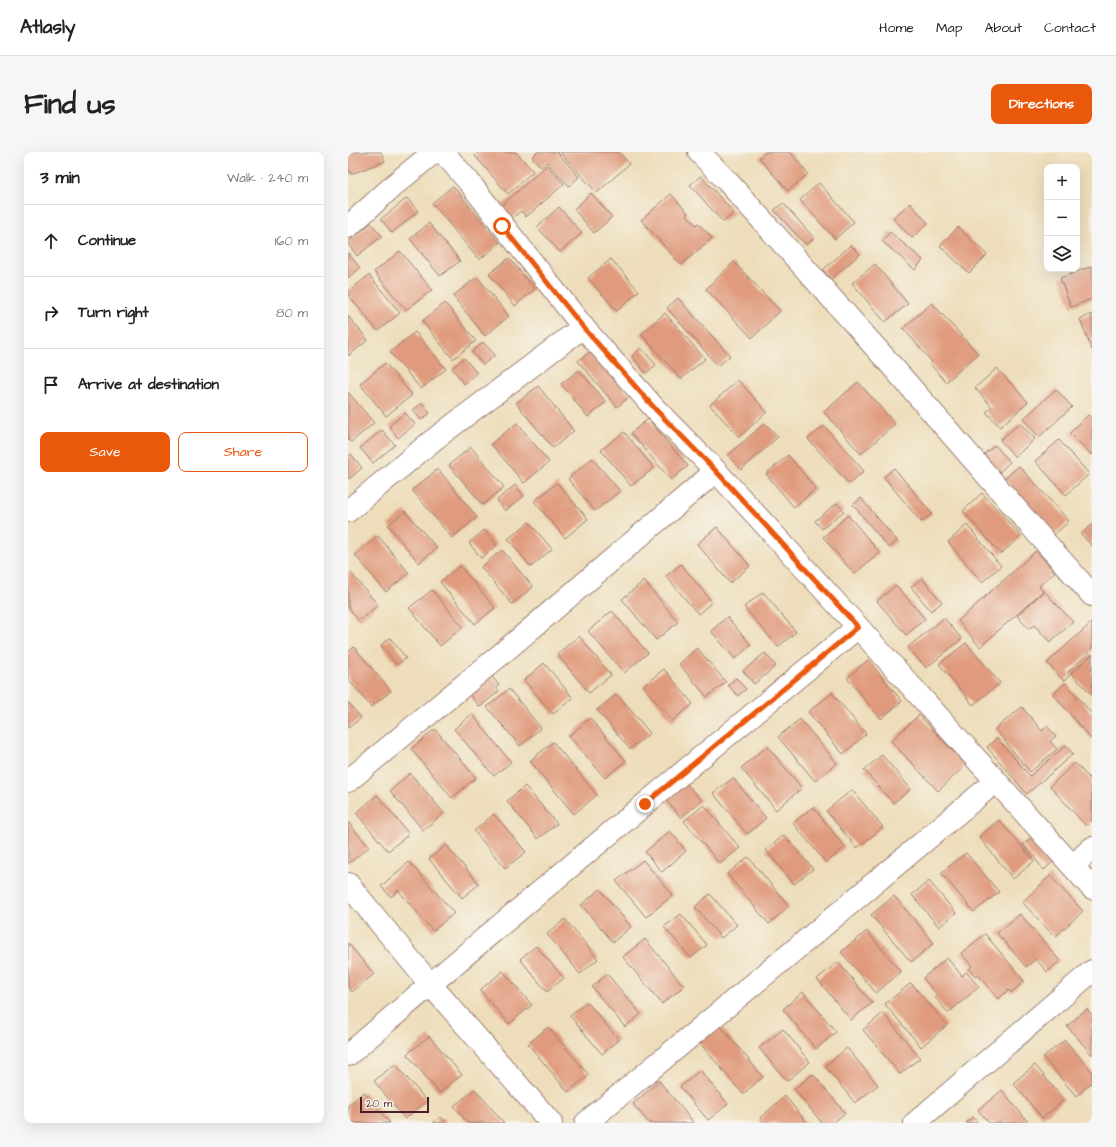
<!DOCTYPE html>
<meta charset="utf-8">
<style>
:root{--surface:#fff;--page:#f6f6f6;--text:#222;--muted:#767676;--line:#e0e0e0;--accent:#ea580c}
body{margin:0;font-family:"Architects Daughter",sans-serif;background:var(--page);color:var(--text)}
.controls{position:absolute;right:12px;top:12px;display:grid;overflow:hidden;border-radius:8px;box-shadow:0 4px 16px #0002}
.controls button{width:36px;height:36px;display:grid;place-items:center;padding:0;border:0;border-bottom:1px solid var(--line);background:var(--surface);color:var(--text);font:20px sans-serif}
.scale{position:absolute;left:12px;bottom:10px;width:69px;box-sizing:border-box;padding-left:4px;border:2px solid #4a1f2b;border-top:0;font-size:11px;line-height:14px;white-space:nowrap;color:#4a1f2b;-webkit-text-stroke:3px #f7f3e8;paint-order:stroke}
.stop{position:absolute;width:12px;height:12px;margin:-9px;border:3px solid #ea580c;border-radius:50%;background:#fff}
.stop.end{background:#ea580c;border-color:#fff;box-shadow:0 1px 4px #0008}
.list{margin:0;padding:0;list-style:none}
h2{display:flex;justify-content:space-between;align-items:center;height:52px;margin:0;padding:0 16px;font-size:17px}
h2 small{font-size:13px;font-weight:400;color:var(--muted)}
.list li{display:grid;grid-template-columns:26px 1fr auto;gap:12px;align-items:center;box-sizing:border-box;height:72px;padding:0 16px;border-top:1px solid var(--line)}
.list b{display:block;font-size:15px;white-space:nowrap}
.list em{font-size:13px;font-style:normal;color:var(--muted)}
.actions{display:flex;gap:8px;padding:12px 16px}
.actions a{flex:1;padding:9px 0;border:1px solid var(--accent);border-radius:8px;text-align:center;font-size:14px;color:var(--accent)}
.actions .main{background:var(--accent);color:#fff}
.icon{flex:none;width:22px;height:22px;fill:none;stroke:currentColor;stroke-width:2;stroke-linecap:round;stroke-linejoin:round}
.map{position:relative;flex:none;width:744px;height:971px;overflow:hidden;border-radius:8px}
header{display:flex;align-items:center;gap:24px;box-sizing:border-box;height:56px;padding:0 20px;background:var(--surface);border-bottom:1px solid var(--line)}
header strong{font-size:19px}
nav{display:flex;gap:22px;margin-inline-start:auto;font-size:14px}
.intro{display:flex;align-items:center;justify-content:space-between;box-sizing:border-box;height:96px;padding:0 24px}
h1{margin:0;font-size:28px}
.button{padding:10px 18px;border-radius:8px;background:var(--accent);color:#fff;font-size:14px;font-weight:700}
main{display:flex;gap:24px;padding:0 24px}
aside{flex:1;background:var(--surface);border-radius:8px;box-shadow:0 4px 16px #0002}
.map>svg:first-child{display:block}
.building{fill:#e09b7e}
.lines{fill:none;stroke-linecap:round;stroke-linejoin:round}
.street-casing{stroke:#9c7e72;stroke-width:24}
.street{stroke:#fff;stroke-width:22}
.route{stroke:#ea580c;stroke-width:5}
</style>
<header>
<strong>Atlasly</strong>
<nav><a>Home</a><a>Map</a><a>About</a><a>Contact</a></nav>
</header>
<div class="intro"><h1>Find us</h1><a class="button">Directions</a></div>
<main>
<aside>
<h2>3 min<small>Walk · 240 m</small></h2>
<ul class="list">
<li><svg class="icon" aria-label="ahead" viewBox="0 0 24 24"><path d="M12 20V5M6 11l6-6 6 6"/></svg><div><b>Continue</b></div><em>160 m</em></li>
<li><svg class="icon" aria-label="right" viewBox="0 0 24 24"><path d="M7 20v-9h11M14 6l5 5-5 5"/></svg><div><b>Turn right</b></div><em>80 m</em></li>
<li><svg class="icon" aria-label="arrive" viewBox="0 0 24 24"><path d="M6 21V4h12l-3 4 3 4H6"/></svg><div><b>Arrive at destination</b></div></li>
</ul>
<div class="actions"><a class="main">Save</a><a>Share</a></div>
</aside>
<div class="map">
<svg width="744" height="971" viewBox="0 0 744 971">
<rect width="100%" height="100%" fill="#f7f3e8"/>
<filter id="ink" filterUnits="userSpaceOnUse"><feTurbulence type="fractalNoise" baseFrequency=".025" numOctaves="2"/><feDisplacementMap in="SourceGraphic" scale="8" xChannelSelector="R" yChannelSelector="G"/><feConvolveMatrix kernelMatrix="1 2 1 2 8 2 1 2 1" color-interpolation-filters="sRGB"/></filter>
<filter id="wash" filterUnits="userSpaceOnUse"><feTurbulence type="fractalNoise" baseFrequency=".012" numOctaves="4" result="noise"/><feDisplacementMap in="SourceGraphic" scale="16" xChannelSelector="R" yChannelSelector="G"/><feGaussianBlur stdDeviation="0.9" result="paint"/><feColorMatrix in="noise" values="0 0 0 0 0 0 0 0 0 0 0 0 0 0 0 0 0 1.4 0 .05"/><feComposite in="paint" operator="in"/></filter>
<g filter="url(#wash)">
<rect width="100%" height="100%" fill="#edddba"/>
<g id="blocks">
<g class="building">
<path d="M4,0H33L37,9L3,22L0,15V2Z"/>
<path d="M131,0H168L185,19L160,42L127,4Z"/>
<path d="M189,0H209L231,25L221,34L199,10L193,15L184,5Z"/>
<path d="M212,0H271L281,12L249,41Z"/>
<path d="M418,0H442L460,22L440,39L411,6Z"/>
<path d="M199,13L216,32L178,65L173,59L162,68L152,55Z"/>
<path d="M353,24L386,61L375,70L342,33Z"/>
<path d="M471,31L506,70L487,87L452,48Z"/>
<path d="M105,34L152,91L131,108L84,51Z"/>
<path d="M243,41L264,65L246,81L226,57Z"/>
<path d="M323,42L340,61L338,62L348,73L350,71L364,86L333,113L293,68Z"/>
<path d="M59,46L70,59L44,81L33,67Z"/>
<path d="M435,51L466,86L458,93L426,58Z"/>
<path d="M562,51L580,71L564,86L545,66Z"/>
<path d="M211,55L234,81L212,100L189,75Z"/>
<path d="M23,71L34,84L9,104L0,92V90Z"/>
<path d="M81,71L112,109L92,124L62,87Z"/>
<path d="M610,75L639,103L621,121L592,94Z"/>
<path d="M542,80L575,108L567,118L534,89Z"/>
<path d="M503,93L512,102L483,127L475,118Z"/>
<path d="M52,99L84,138L58,158L26,120Z"/>
<path d="M0,101L12,116L0,126Z"/>
<path d="M161,106L187,137L167,154L141,122Z"/>
<path d="M263,107L291,139L269,159L240,126Z"/>
<path d="M386,110L432,159L404,186L358,137Z"/>
<path d="M527,112L560,152L537,170L504,131Z"/>
<path d="M744,114V147L723,155L712,126Z"/>
<path d="M21,123L52,161L30,179L0,143V140Z"/>
<path d="M129,125L161,164L137,184L105,144Z"/>
<path d="M330,146L382,204L370,214L319,156Z"/>
<path d="M97,151L128,189L105,207L74,169Z"/>
<path d="M584,151L630,202L598,230L582,212L584,210L555,176Z"/>
<path d="M317,161L357,207L333,227L293,182Z"/>
<path d="M744,162V198L732,167Z"/>
<path d="M0,164L20,188L0,204Z"/>
<path d="M67,180L98,217L73,237L42,200Z"/>
<path d="M135,190L147,203L135,213L124,200Z"/>
<path d="M293,196L308,213L298,221L284,204Z"/>
<path d="M244,198L282,244L269,255L230,209Z"/>
<path d="M116,206L129,221L116,232L104,216Z"/>
<path d="M37,211L64,243L38,264L12,232Z"/>
<path d="M649,216L680,250L652,275L638,260L644,255L627,236Z"/>
<path d="M231,218L258,250L240,265L213,232Z"/>
<path d="M390,228L419,260L391,285L362,253Z"/>
<path d="M510,230L547,272L513,302L476,260Z"/>
<path d="M190,234L226,279L205,296L168,251Z"/>
<path d="M708,237L724,255L691,285L675,267Z"/>
<path d="M0,240L26,271L3,290L0,287Z"/>
<path d="M74,251L82,261L73,268L65,258Z"/>
<path d="M57,261L67,272L50,286L41,274Z"/>
<path d="M740,263L744,266V303L722,281Z"/>
<path d="M300,267L340,314L323,328L283,281Z"/>
<path d="M169,271L201,310L176,331L143,292Z"/>
<path d="M417,271L430,285L393,318L380,303Z"/>
<path d="M672,271L687,287L667,305L652,288Z"/>
<path d="M476,274L516,319L501,332L460,287Z"/>
<path d="M34,278L47,293L25,311L12,296Z"/>
<path d="M276,280L306,316L283,334L253,298Z"/>
<path d="M711,288L741,322L718,343L687,309Z"/>
<path d="M647,293L662,310L651,320L636,302Z"/>
<path d="M123,295L156,335L135,353L101,313Z"/>
<path d="M3,302L14,316L1,327L0,325V304Z"/>
<path d="M440,303L468,337L446,355L418,322Z"/>
<path d="M244,306L272,339L247,359L220,327Z"/>
<path d="M671,314L721,369L706,383L656,327Z"/>
<path d="M546,316L584,362L573,370L536,325Z"/>
<path d="M90,317L129,365L104,386L64,338Z"/>
<path d="M209,331L240,367L217,386L186,349Z"/>
<path d="M167,333L176,344L157,359L149,348Z"/>
<path d="M634,341L673,384L653,402L615,359Z"/>
<path d="M513,346L549,389L541,396L505,353Z"/>
<path d="M489,351L496,359L474,377L467,369Z"/>
<path d="M57,359L89,396L71,411L40,373Z"/>
<path d="M500,363L532,401L506,422L475,385Z"/>
<path d="M181,370L204,397L183,415L160,387Z"/>
<path d="M744,372V394L733,382Z"/>
<path d="M619,373L653,414L634,430L600,390Z"/>
<path d="M369,375L402,414L382,431L349,392Z"/>
<path d="M136,378L149,393L133,406L121,391Z"/>
<path d="M30,384L61,421L38,440L7,403Z"/>
<path d="M154,398L185,435L164,452L133,415Z"/>
<path d="M688,399L707,420L691,434L695,439L632,495L610,469Z"/>
<path d="M333,412L364,450L350,462L318,424Z"/>
<path d="M112,414L147,456L127,472L92,430Z"/>
<path d="M3,421L30,453L11,469L0,455V423Z"/>
<path d="M574,426L594,450L583,459L563,435Z"/>
<path d="M296,429L330,470L308,488L274,447Z"/>
<path d="M548,433L577,467L558,483L529,449Z"/>
<path d="M84,438L115,475L92,494L61,456Z"/>
<path d="M696,439L725,470L702,490L686,473L681,477L669,464Z"/>
<path d="M415,440L448,480L430,495L396,455Z"/>
<path d="M264,459L300,501L276,521L240,479Z"/>
<path d="M379,465L403,493L387,507L363,479Z"/>
<path d="M596,466L614,487L578,516L560,495Z"/>
<path d="M743,471L744,472V498L720,520L722,523L716,529L699,511Z"/>
<path d="M231,484L263,523L241,541L209,502Z"/>
<path d="M42,486L58,506L49,513L33,493Z"/>
<path d="M618,491L652,531L625,553L591,512Z"/>
<path d="M6,495L43,539L23,555L0,527V500Z"/>
<path d="M349,496L378,530L359,545L331,512Z"/>
<path d="M417,501L428,514L406,532L395,519Z"/>
<path d="M744,502V543L723,521Z"/>
<path d="M520,508L554,549L533,567L499,526Z"/>
<path d="M196,511L225,546L205,562L176,528Z"/>
<path d="M316,517L345,552L324,569L295,534Z"/>
<path d="M140,520L151,533L148,535L151,539L132,555L118,539Z"/>
<path d="M388,526L398,537L390,544L380,533Z"/>
<path d="M718,531L744,562V588L705,542Z"/>
<path d="M161,537L193,576L172,594L139,555Z"/>
<path d="M484,541L518,582L495,602L460,560Z"/>
<path d="M269,542L302,581L282,597L249,558Z"/>
<path d="M0,550L13,566L0,576Z"/>
<path d="M674,555L694,579L699,574L708,584L702,589L709,597L682,620L647,577Z"/>
<path d="M124,562L163,610L146,624L106,577Z"/>
<path d="M571,563L618,613L590,639L543,589Z"/>
<path d="M242,566L278,609L257,626L221,584Z"/>
<path d="M452,567L489,611L467,629L430,585Z"/>
<path d="M87,577L128,626L104,646L63,597Z"/>
<path d="M649,586L682,624L718,593L725,602L679,642L639,595Z"/>
<path d="M205,590L249,643L226,662L182,609Z"/>
<path d="M419,594L454,636L428,658L393,616Z"/>
<path d="M534,603L563,637L545,651L516,618Z"/>
<path d="M727,611L744,629V668L738,674L702,634Z"/>
<path d="M62,621L96,661L75,678L42,639Z"/>
<path d="M385,626L418,666L399,682L365,641Z"/>
<path d="M337,630L353,648L333,666L317,647Z"/>
<path d="M177,634L209,672L190,687L159,649Z"/>
<path d="M504,638L535,675L509,696L478,659Z"/>
<path d="M29,643L61,682L40,699L8,661Z"/>
<path d="M356,653L392,696L372,712L336,669Z"/>
<path d="M465,655L497,695L478,711L445,671Z"/>
<path d="M146,662L178,700L157,716L126,679Z"/>
<path d="M651,668L686,709L665,727L631,685Z"/>
<path d="M0,670L21,695L1,711L0,710Z"/>
<path d="M322,679L338,699L314,720L297,700Z"/>
<path d="M436,683L465,717L446,732L418,698Z"/>
<path d="M685,684L706,709L696,718L675,693Z"/>
<path d="M98,693L131,732L114,746L81,707Z"/>
<path d="M618,701L651,740L626,760L593,721Z"/>
<path d="M400,705L441,754L421,772L379,722Z"/>
<path d="M295,708L325,743L298,765L268,729Z"/>
<path d="M61,710L106,761L85,779L50,738L43,745L33,734Z"/>
<path d="M702,724L735,759L707,785L674,750Z"/>
<path d="M581,729L608,761L591,775L564,743Z"/>
<path d="M252,737L283,775L265,790L233,753Z"/>
<path d="M362,742L389,773L373,786L347,755Z"/>
<path d="M546,744L586,791L563,810L523,763Z"/>
<path d="M333,762L359,793L343,806L316,775Z"/>
<path d="M672,762L712,809L699,820L688,807L678,815L649,781Z"/>
<path d="M217,767L250,807L232,822L199,782Z"/>
<path d="M519,779L553,820L528,841L493,800Z"/>
<path d="M637,782L676,829L663,841L661,838L650,847L630,823L628,825L621,817L624,814L613,801Z"/>
<path d="M297,787L336,834L314,852L275,805Z"/>
<path d="M0,791L26,822L4,840L0,835Z"/>
<path d="M188,794L216,826L199,840L172,807Z"/>
<path d="M599,806L614,824L618,820L631,835L600,861L587,845L589,843L575,826Z"/>
<path d="M490,810L524,851L503,868L469,827Z"/>
<path d="M155,819L184,853L161,872L132,838Z"/>
<path d="M259,822L293,862L277,875L244,835Z"/>
<path d="M563,831L599,873L573,895L537,852Z"/>
<path d="M455,840L488,880L468,897L435,857Z"/>
<path d="M239,850L271,888L254,902L222,864Z"/>
<path d="M739,857L744,863V903L719,874Z"/>
<path d="M535,861L572,906L552,922L515,878Z"/>
<path d="M371,872L415,925L395,942L350,889Z"/>
<path d="M200,875L241,923L220,940L180,892Z"/>
<path d="M435,877L462,910L439,929L411,896Z"/>
<path d="M81,884L114,923L91,941L59,902Z"/>
<path d="M717,888L744,920V930L728,944L695,905Z"/>
<path d="M499,896L530,933L507,951L477,914Z"/>
<path d="M47,912L79,949L57,967L26,929Z"/>
<path d="M687,913L716,948L694,966L665,931Z"/>
<path d="M352,918L380,952L360,968L332,935Z"/>
<path d="M465,922L497,961L485,971H474L446,937Z"/>
<path d="M311,929L346,971H301L285,952Z"/>
<path d="M127,937L156,971H120L106,954Z"/>
<path d="M654,938L681,971H641L630,958Z"/>
<path d="M16,940L42,971H2L0,968V953Z"/>
<path d="M437,944L459,971H416L412,966Z"/>
<path d="M93,965L98,971H85Z"/>
<path d="M625,965L630,971H618Z"/>
</g>
</g>
</g>
<g filter="url(#ink)">
<use href="#blocks" fill-opacity="0" stroke="#9c7e72" stroke-width="1"/>
<g class="lines">
<defs>
<g id="street">
<path d="M95,0L121,30L235,175L309,259L368,319L510,475L744,736"/>
<path d="M351,0L379,29L544,214L690,382L744,443"/>
<path d="M0,75L46,33L86,0"/>
<path d="M0,359L84,289L235,175"/>
<path d="M0,629L151,504L368,319"/>
<path d="M725,714L744,696"/>
<path d="M0,732L82,832L203,971"/>
<path d="M0,903C168,758 339,617 510,475"/>
<path d="M238,971L449,796L648,629"/>
<path d="M567,971L744,819"/>
</g>
</defs>
<use href="#street" class="street-casing"/>
<use href="#street" class="street"/>
</g>
</g>
<g class="lines" filter="url(#ink)">
<path class="route" d="M154,74L235,175L309,259L368,319L510,475L297,652"/>
</g>
</svg>
<div class="controls">
<button>+</button>
<button>−</button>
<button><svg class="icon" aria-label="layers" viewBox="0 0 24 24"><path d="M12 4l9 5-9 5-9-5zM3 14l9 5 9-5"/></svg></button>
</div>
<div class="scale">20 m</div>
<div class="stop" style="left:154px;top:74px"></div>
<div class="stop end" style="left:297px;top:652px"></div>
</div>
</main>
